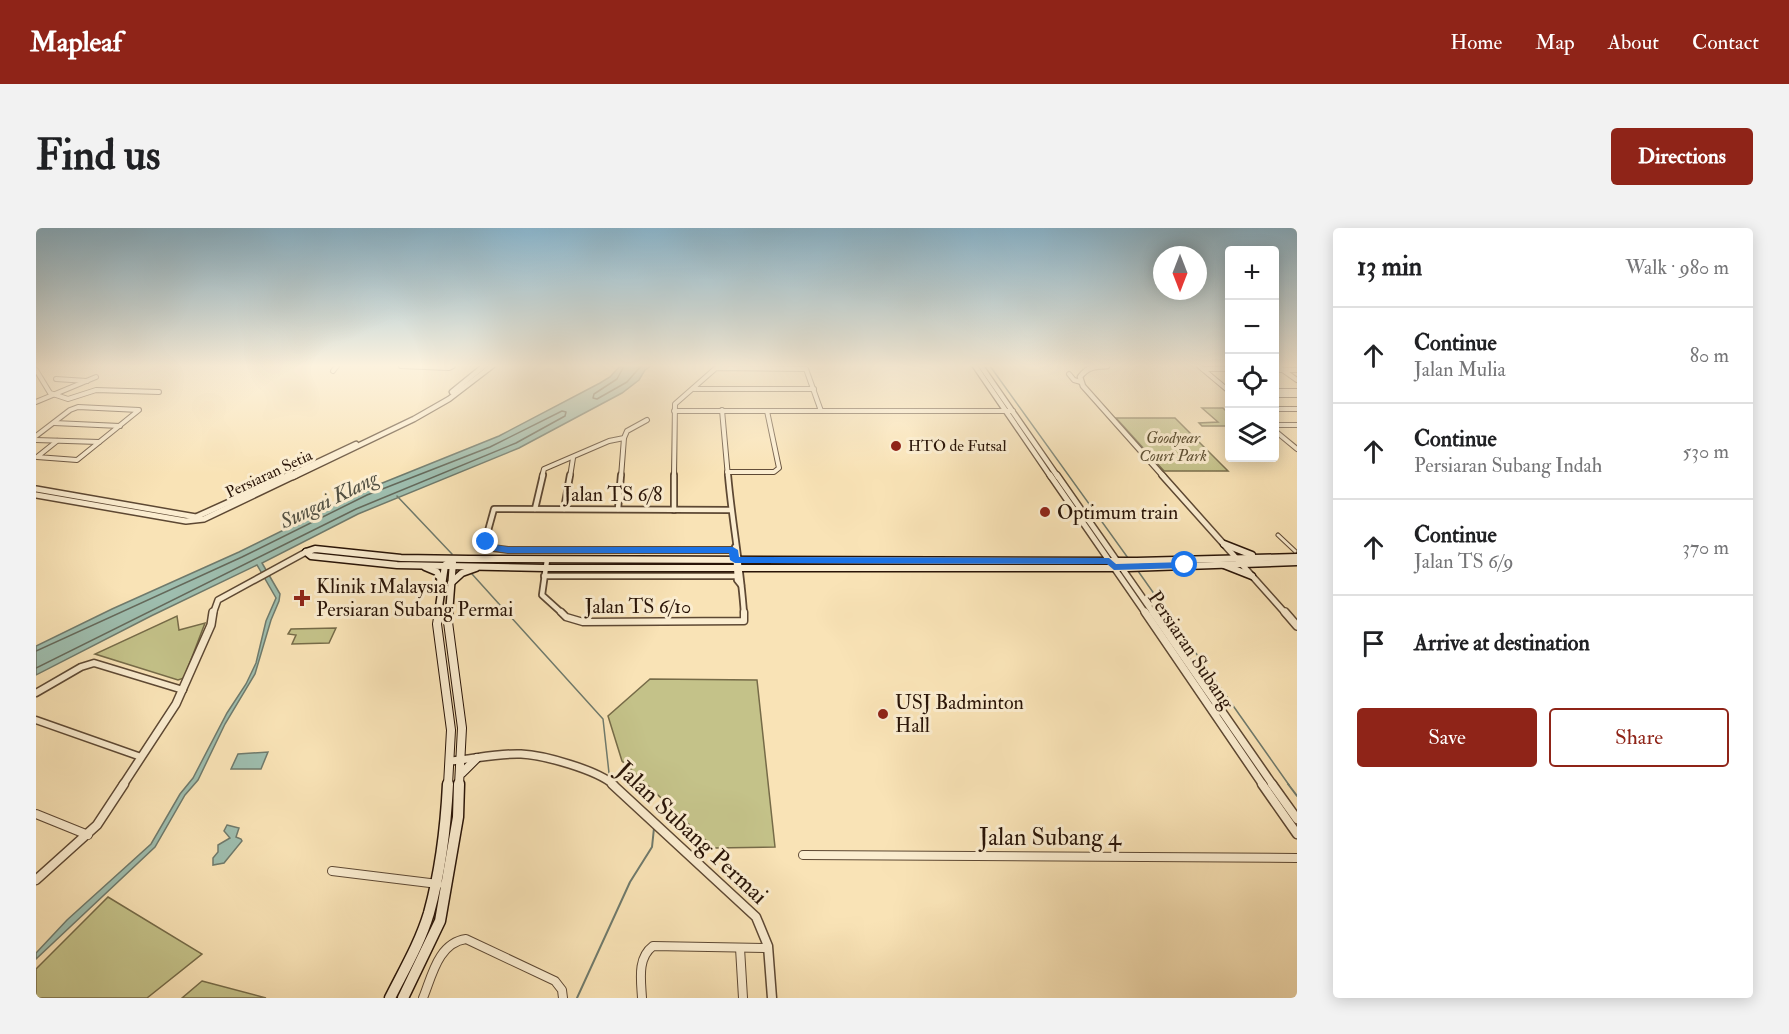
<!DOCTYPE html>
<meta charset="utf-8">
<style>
:root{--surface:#fff;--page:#f2f2f2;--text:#202124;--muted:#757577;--line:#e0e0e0;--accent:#8f2418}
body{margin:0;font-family:"IM FELL Double Pica",serif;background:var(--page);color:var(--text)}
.controls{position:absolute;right:18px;top:18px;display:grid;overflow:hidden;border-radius:6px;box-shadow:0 3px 15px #0003}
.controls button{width:54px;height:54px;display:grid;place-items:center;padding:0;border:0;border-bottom:2px solid var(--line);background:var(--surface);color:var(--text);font:30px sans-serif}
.compass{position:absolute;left:1117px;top:18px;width:54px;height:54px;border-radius:50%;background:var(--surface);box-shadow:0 3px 15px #0003;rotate:180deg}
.stop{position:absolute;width:18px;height:18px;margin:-14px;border:4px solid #1a73e8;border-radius:50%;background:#fff}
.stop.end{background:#1a73e8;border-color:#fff;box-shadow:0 2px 6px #0008}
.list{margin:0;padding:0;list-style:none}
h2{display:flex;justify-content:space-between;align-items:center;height:78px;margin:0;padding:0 24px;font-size:26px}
h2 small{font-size:20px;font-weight:400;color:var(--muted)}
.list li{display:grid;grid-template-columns:39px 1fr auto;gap:18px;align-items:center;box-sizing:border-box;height:96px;padding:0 24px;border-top:2px solid var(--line)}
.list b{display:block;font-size:22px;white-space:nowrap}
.list p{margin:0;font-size:20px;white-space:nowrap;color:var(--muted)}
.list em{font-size:20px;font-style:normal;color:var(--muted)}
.actions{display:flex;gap:12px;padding:18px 24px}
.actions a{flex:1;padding:14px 0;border:2px solid var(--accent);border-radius:6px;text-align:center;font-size:21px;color:var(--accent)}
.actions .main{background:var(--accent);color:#fff}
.icon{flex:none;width:33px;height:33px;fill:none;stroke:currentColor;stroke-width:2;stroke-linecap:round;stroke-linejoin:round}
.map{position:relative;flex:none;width:1261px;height:770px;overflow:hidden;border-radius:6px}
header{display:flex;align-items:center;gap:36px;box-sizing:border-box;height:84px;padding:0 30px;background:var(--accent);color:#fff}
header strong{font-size:28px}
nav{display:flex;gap:33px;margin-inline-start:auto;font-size:21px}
.intro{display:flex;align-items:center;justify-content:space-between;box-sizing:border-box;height:144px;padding:0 36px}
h1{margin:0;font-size:42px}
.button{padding:15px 27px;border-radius:6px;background:var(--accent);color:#fff;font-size:21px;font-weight:700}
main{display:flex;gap:36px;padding:0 36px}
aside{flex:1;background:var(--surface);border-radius:6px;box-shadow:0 3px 15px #0003}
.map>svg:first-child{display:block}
.green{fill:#c4c289;stroke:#766b48;stroke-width:1.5}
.water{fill:#9ebeaf;stroke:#6f7a6c;stroke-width:1.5}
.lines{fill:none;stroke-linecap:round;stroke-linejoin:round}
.shore{stroke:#64695b;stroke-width:1.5}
.stream-far1{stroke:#6f7a6c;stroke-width:1.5}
.stream{stroke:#6f7a6c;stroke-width:2}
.pedestrian-casing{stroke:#5d4833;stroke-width:5}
.minor-far3-casing{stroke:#5d4833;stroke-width:6}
.minor-far2-casing{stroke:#5d4833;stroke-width:8}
.minor-far1-casing{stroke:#5d4833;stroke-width:9}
.minor-casing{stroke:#5d4833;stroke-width:10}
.tertiary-far3-casing{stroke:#5d4833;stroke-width:7}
.tertiary-far2-casing{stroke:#5d4833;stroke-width:8}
.tertiary-far1-casing{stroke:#5d4833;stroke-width:10}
.tertiary-casing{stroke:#5d4833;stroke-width:11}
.secondary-far2-casing{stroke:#291407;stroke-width:9}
.secondary-far1-casing{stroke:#291407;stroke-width:10}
.secondary-casing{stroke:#291407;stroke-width:13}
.pedestrian{stroke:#fbedd0;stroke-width:3}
.minor-far3{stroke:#fbedd0;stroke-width:4}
.minor-far2{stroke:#fbedd0;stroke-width:4.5}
.minor-far1{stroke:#fbedd0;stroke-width:6}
.minor{stroke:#fbedd0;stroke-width:8}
.tertiary-far3{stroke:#fbedd0;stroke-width:4.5}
.tertiary-far2{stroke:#fbedd0;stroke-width:5}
.tertiary-far1{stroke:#fbedd0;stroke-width:7}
.tertiary{stroke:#fbedd0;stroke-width:8}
.secondary-far2{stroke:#fbedd0;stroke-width:6}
.secondary-far1{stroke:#fbedd0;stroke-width:8}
.secondary{stroke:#fbedd0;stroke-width:10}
.route{fill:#1a73e8}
.poi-dot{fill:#8f2418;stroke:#fbedd0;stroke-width:2}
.labels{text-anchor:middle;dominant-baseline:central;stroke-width:6;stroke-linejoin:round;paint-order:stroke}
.far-park-label{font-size:16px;font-style:italic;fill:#5f5134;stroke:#fbedd0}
.far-poi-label{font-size:16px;fill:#291407;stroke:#fbedd0;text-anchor:start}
.far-street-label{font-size:16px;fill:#291407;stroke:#fbedd0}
.street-label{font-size:20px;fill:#291407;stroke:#fbedd0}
.poi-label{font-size:20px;fill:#291407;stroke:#fbedd0;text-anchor:start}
.water-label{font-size:21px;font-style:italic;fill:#525042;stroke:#fbedd0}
.near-street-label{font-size:24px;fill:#291407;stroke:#fbedd0}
</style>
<header>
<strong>Mapleaf</strong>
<nav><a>Home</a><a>Map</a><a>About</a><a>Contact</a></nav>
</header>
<div class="intro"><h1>Find us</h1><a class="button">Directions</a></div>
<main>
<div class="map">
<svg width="1261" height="770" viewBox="0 0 1261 770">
<rect width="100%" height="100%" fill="#f9e3b6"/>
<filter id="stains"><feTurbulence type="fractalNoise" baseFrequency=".00333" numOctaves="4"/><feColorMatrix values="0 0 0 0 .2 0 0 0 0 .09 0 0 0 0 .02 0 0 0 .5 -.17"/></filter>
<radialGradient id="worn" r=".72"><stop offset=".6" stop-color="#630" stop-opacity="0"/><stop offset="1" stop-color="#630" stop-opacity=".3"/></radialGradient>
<g class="green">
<path d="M1166,180H1187L1193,186V198H1166L1163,195L1182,194Z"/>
<path d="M1080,190H1139L1192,243H1128Z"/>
<path d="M141,388L143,402L169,395L148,450L142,452L59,426Z"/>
<path d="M300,400L293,415L256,416L260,407L252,406L255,401Z"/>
<path d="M614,451L721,452L739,619L678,620L586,533L572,488Z"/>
<path d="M72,669L166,726L111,770H0V741Z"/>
<path d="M166,753L230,770H146Z"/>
</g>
<g class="water">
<path d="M584,138H615L609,142L603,152L586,165L483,220L322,286L226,335L244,366L243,373L235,392L219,446L189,496L162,552L149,567L119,619L0,731V725L31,692L115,616L144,566L157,550L191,485L210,456L220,435L230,393L240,370L221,337L115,388L0,447V418L76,381L203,324L329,262L463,208L564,155L574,149Z"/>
<path d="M232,524L225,541H195L202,526Z"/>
<path d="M191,597L203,600L200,609L205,611L206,613L188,635L177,637V630L182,624V617L194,610L188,603Z"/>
</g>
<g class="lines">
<g class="shore">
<path d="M588,138L581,151L558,166L557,170L561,171L591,154L605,138"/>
<path d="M0,423L206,329L331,267L454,219L526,183L530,184L529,188L480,215L320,281L0,440"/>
</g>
<g class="stream-far1">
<path d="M954,138L1092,330"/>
<path d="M361,268L416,326"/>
<path d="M1102,343L1253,557"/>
<path d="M436,346L567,491L573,545"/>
</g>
<g class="stream">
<path d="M1252,556L1261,568"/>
<path d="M541,770L594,654L616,619L618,600"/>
</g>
<defs>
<path id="pedestrian" d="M1242,307L1259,323"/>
<g id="minor-far3">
<path d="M365,138L413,140L417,138"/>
<path d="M1163,138L1194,164"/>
<path d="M1241,138L1261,152"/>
<path d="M1167,141H1194"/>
<path d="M0,142L14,165L32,171L60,162L123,164"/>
<path d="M1238,142H1261"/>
<path d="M297,143L301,138"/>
<path d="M1033,146L1038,152L1045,154"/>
<path d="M20,151L51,153"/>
<path d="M658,161H778"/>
<path d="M1243,163H1261"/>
<path d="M1238,167H1261"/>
<path d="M0,174L60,149"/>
<path d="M1238,181H1261"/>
<path d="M686,182L692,249"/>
<path d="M638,183H977"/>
<path d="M18,195L84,198"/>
<path d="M1238,197H1261"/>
<path d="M1238,202L1261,221"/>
<path d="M0,208L34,182L42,179L103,182L41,232L1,229L21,213"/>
<path d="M0,212L63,214"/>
<path d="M691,244H738L743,240L731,183"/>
<path d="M506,249L508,241L573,213L588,210L591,203L611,192"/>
<path d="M534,249L537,230"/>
<path d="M585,249L588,210"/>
<path d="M638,249L639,176L680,140L770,141L785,183"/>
</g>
<g id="minor-far2">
<path d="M692,247C696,294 705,339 708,386"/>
<path d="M499,281L507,247"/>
<path d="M528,281L534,247"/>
<path d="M582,281L585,247"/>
<path d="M638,282V247"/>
<path d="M695,282L458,281L450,310L457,320L472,322H697"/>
<path d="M699,319L701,352L705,357"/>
<path d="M511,332L506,367L527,386"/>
<path d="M508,348H700"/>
</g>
<g id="minor-far1">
<path d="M525,384L530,389L547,394L708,393V384"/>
<path d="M0,465L45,439L58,435L147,462"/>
<path d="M0,492L105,529"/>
</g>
<g id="minor">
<path d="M0,586L52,607"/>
<path d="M767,627L1261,630"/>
<path d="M296,643L402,656"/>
<path d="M704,720L707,770"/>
<path d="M387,770C396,748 402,715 430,711L519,753L526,762L527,770"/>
<path d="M606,770C605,752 601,730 617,718L732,720"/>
</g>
<g id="tertiary-far3">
<path d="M939,138L1015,249"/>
<path d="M945,138L1022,249"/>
<path d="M1071,138C1060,138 1051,139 1044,149L1047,158L1128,249"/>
<path d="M416,164L448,138"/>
<path d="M250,249L320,216"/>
<path d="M257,249L378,191L413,171L456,138"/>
</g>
<g id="tertiary-far2">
<path d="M1014,247L1110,386"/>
<path d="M1021,247L1118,386"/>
<path d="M1126,247L1250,386"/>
<path d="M0,261L160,289L253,247"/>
<path d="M0,267L150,293L168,291L260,247"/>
<path d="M177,386L182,372L270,324"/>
</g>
<g id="tertiary-far1">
<path d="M1109,384L1227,557"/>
<path d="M1117,384L1237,557"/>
<path d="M1249,384L1261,398"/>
<path d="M415,533C438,531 463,525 485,526C508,527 561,542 578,557"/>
<path d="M87,557L140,476L175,397L177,384"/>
</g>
<g id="tertiary">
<path d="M576,556L720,689L732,718L736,770"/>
<path d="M1226,556L1261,606"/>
<path d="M1236,556L1261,591"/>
<path d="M0,652L61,597L88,556"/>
</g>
<g id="secondary-far2">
<path d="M1188,316L1216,327"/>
<path d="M270,324L275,328L361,337L509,340H1093L1261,334"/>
<path d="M270,324L279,321L365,330L433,331L1101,333L1261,329"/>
<path d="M1188,337L1216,348"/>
<path d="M389,339L401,344L406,354"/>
<path d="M415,355L426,345L440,340"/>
<path d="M402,386L409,337L412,335"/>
<path d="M413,386L417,334"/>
</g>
<g id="secondary-far1">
<path d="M403,384L401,396L415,502L412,557"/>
<path d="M413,384L412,394L426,500L423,557"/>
<path d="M426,545L441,530"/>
</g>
<g id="secondary">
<path d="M354,770C368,742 384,715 393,685C404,645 410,597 412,556"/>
<path d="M367,770L404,693L422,589L423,556"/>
</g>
</defs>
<use href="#pedestrian" class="pedestrian-casing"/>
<use href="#minor-far3" class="minor-far3-casing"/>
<use href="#minor-far2" class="minor-far2-casing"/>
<use href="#minor-far1" class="minor-far1-casing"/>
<use href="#minor" class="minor-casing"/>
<use href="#tertiary-far3" class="tertiary-far3-casing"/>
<use href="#tertiary-far2" class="tertiary-far2-casing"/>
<use href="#tertiary-far1" class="tertiary-far1-casing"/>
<use href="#tertiary" class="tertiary-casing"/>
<use href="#secondary-far2" class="secondary-far2-casing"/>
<use href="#secondary-far1" class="secondary-far1-casing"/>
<use href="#secondary" class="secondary-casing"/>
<use href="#pedestrian" class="pedestrian"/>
<use href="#minor-far3" class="minor-far3"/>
<use href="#minor-far2" class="minor-far2"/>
<use href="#minor-far1" class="minor-far1"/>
<use href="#minor" class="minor"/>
<use href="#tertiary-far3" class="tertiary-far3"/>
<use href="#tertiary-far2" class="tertiary-far2"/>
<use href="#tertiary-far1" class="tertiary-far1"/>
<use href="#tertiary" class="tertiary"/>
<use href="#secondary-far2" class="secondary-far2"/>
<use href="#secondary-far1" class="secondary-far1"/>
<use href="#secondary" class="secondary"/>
</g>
<linearGradient id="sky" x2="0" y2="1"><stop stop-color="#8ab8d1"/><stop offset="0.56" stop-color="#fcf2de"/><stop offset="1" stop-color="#fcf2de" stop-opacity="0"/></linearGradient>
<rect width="1261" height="246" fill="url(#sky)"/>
<path class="route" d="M450,311L460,317L472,319H697L702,322L703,329L1073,330L1080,336L1149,334L1153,337L1149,340L1078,342L1071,336L699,335L694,332L693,325H472L454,322L446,314Z"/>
<g class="poi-dot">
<circle cx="860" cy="218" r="6"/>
<circle cx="1009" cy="284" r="6"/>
<path d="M263 361h6v6h6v6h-6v6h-6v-6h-6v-6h6z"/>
<circle cx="847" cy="486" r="6"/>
</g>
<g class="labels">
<g class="far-park-label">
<text x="1137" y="210">Goodyear<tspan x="1137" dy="18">Court Park</tspan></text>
</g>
<g class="far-poi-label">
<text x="872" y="218">HTO de Futsal</text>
</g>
<g class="far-street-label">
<text transform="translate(233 246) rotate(-25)">Persiaran Setia</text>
</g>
<g class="street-label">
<text x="577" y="266">Jalan TS 6/8</text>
<text x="602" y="378">Jalan TS 6/10</text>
<text transform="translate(1155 422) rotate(56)">Persiaran Subang</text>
</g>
<g class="poi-label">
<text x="1021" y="284">Optimum train</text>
<text x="280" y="358">Klinik 1Malaysia<tspan x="280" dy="23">Persiaran Subang Permai</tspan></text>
<text x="859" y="474">USJ Badminton<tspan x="859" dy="23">Hall</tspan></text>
</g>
<g class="water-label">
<text transform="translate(293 272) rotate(-26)">Sungai Klang</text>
</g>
<g class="near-street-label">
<text transform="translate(656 605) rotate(43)">Jalan Subang Permai</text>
<text x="1014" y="609">Jalan Subang 4</text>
</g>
</g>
<rect width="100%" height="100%" filter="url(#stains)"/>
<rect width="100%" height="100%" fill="url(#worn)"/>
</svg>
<div class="controls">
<button>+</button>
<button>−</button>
<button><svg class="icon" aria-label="locate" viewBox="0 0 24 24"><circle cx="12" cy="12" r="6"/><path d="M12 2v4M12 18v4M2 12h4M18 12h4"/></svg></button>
<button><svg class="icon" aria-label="layers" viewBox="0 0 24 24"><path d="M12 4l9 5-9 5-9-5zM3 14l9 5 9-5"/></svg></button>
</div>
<svg class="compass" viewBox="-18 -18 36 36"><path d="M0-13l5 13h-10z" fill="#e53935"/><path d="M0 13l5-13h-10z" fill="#757577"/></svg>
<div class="stop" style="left:1149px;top:337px"></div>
<div class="stop end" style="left:450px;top:314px"></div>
</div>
<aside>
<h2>13 min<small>Walk · 980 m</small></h2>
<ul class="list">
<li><svg class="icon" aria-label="ahead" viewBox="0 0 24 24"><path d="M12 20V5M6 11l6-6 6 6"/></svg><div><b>Continue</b><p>Jalan Mulia</p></div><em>80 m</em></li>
<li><svg class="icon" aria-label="ahead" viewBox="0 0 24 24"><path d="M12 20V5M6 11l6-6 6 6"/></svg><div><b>Continue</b><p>Persiaran Subang Indah</p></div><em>530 m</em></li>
<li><svg class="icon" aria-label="ahead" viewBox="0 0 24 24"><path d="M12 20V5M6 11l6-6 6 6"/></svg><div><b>Continue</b><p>Jalan TS 6/9</p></div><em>370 m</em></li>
<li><svg class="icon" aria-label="arrive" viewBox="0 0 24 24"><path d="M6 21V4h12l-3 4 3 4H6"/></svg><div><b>Arrive at destination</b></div></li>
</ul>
<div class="actions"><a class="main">Save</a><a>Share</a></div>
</aside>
</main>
